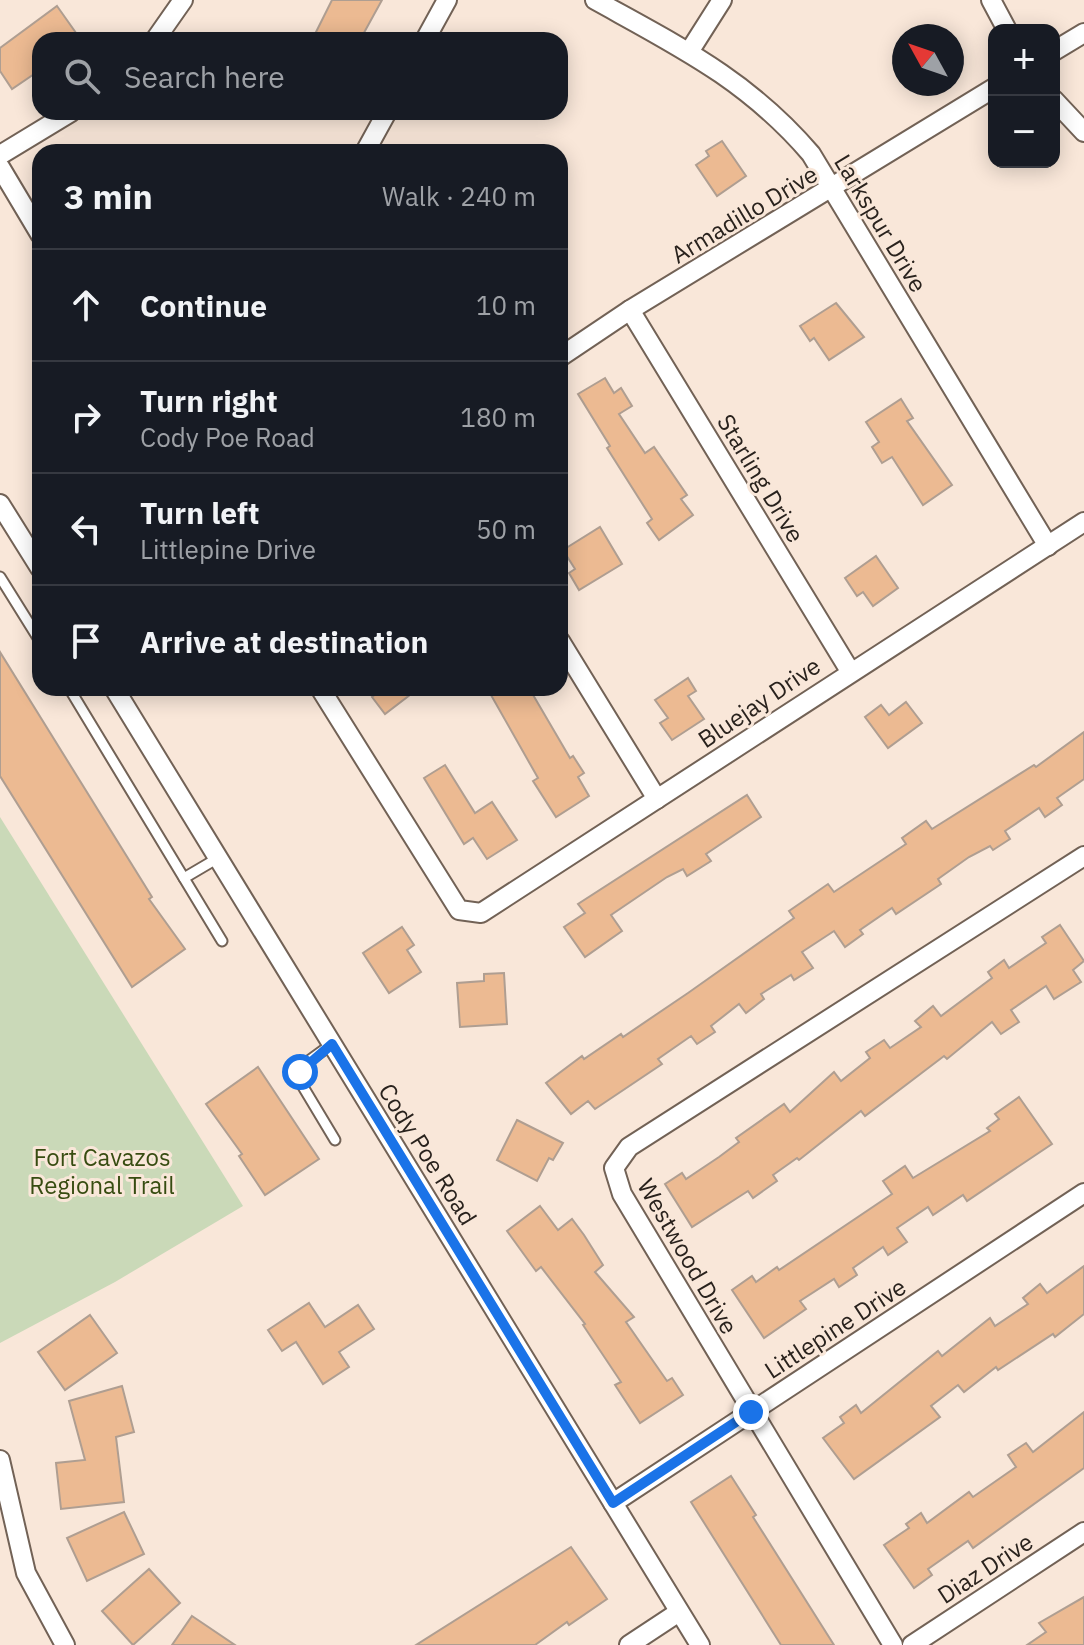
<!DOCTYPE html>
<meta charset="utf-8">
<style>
:root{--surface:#171b24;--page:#242831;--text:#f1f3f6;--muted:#9ea1a6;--line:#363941}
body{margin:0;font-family:"IBM Plex Sans",sans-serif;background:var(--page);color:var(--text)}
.controls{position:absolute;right:24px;top:24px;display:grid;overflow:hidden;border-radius:16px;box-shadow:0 4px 20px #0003}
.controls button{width:72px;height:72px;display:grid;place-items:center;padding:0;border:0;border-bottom:2px solid var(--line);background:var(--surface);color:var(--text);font:40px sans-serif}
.compass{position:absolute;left:892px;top:24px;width:72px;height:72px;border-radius:50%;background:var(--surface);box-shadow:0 4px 20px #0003;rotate:310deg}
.stop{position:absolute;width:24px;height:24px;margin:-18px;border:6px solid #1a73e8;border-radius:50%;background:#fff}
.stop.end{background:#1a73e8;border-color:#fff;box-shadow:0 2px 8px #0008}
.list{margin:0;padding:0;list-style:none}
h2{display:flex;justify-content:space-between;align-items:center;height:104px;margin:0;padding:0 32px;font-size:34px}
h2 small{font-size:26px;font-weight:400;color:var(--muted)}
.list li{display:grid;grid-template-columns:52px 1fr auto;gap:24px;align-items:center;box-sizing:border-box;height:112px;padding:0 32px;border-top:2px solid var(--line)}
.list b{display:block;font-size:30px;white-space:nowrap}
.list p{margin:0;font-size:26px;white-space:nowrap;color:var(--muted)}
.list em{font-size:26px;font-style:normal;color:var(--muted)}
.icon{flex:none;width:44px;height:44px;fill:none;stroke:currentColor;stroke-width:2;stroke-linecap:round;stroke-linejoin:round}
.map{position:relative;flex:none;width:1084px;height:1645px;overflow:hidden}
.search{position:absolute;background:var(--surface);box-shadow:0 4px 20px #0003;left:32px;top:32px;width:536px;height:88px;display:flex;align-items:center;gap:20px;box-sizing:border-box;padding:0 28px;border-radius:24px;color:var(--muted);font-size:30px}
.panel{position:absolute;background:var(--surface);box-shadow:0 4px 20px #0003;left:32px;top:144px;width:536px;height:552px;border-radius:24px}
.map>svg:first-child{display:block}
.green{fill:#cad9b8}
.building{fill:#ecba92;stroke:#af9e91;stroke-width:2}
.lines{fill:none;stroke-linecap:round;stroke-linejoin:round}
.lane-casing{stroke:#726256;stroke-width:13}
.street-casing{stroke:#726256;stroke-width:22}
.lane{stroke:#fff;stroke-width:9}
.street{stroke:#fff;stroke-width:18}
.route{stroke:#1a73e8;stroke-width:10}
.labels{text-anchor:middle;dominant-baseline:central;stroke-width:6;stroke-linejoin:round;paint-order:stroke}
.street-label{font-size:24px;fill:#29221d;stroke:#f9e7d9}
.park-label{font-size:24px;fill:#374c11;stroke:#f9e7d9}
</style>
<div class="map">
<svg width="1084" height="1645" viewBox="0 0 1084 1645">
<rect width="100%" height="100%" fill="#f9e7d9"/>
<path class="green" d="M0,817L243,1206L115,1282L0,1343Z"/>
<g class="building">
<path d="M332,0H382L360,40H312Z"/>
<path d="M57,6L81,40H40V70L12,89L0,71V48Z"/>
<path d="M722,141L746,176L717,196L696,165L709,156L706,151Z"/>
<path d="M836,303L864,337L829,360L814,338L810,341L800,326Z"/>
<path d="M605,378L614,393L621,388L632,406L619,414L645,453L654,447L687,495L681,499L693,515L659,540L647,523L652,519L607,448L610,446L578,394Z"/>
<path d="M901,399L913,418L907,421L952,485L923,505L892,457L882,463L872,447L879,442L866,422Z"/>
<path d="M600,527L622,564L579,590L569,573L575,569L563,550Z"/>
<path d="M876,556L898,588L873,606L863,592L857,596L845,578Z"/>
<path d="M0,652L152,897L149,899L185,949L132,987L0,776Z"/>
<path d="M688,678L696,691L688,696L704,719L672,740L660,723L668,718L655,700Z"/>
<path d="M383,688H419L385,714L372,697Z"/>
<path d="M487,688H529L570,758L573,756L584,773L578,777L589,796L556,817L533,781L538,778Z"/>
<path d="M906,702L922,723L888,748L865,717L881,705L889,715Z"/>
<path d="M1084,732V779L1057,798L1062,805L1045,817L1039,808L1005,831L1010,839L993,850L990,846L969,857L938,879L941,884L896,914L892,908L860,930L863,934L845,947L834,931L802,952L813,968L794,980L791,975L761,994L764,999L746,1013L739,1004L711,1026L715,1032L697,1044L691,1036L658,1059L662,1064L595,1109L588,1101L571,1114L546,1083L582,1056L584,1059L621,1034L623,1037L688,993L794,918L789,911L828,884L834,892L906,844L902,838L926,821L932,829L1034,765L1036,767Z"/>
<path d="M445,765L475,813L492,802L517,840L487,859L473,838L464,844L424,778Z"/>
<path d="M747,795L761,817L706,854L711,861L687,876L683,869L667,877L611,915L622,931L585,957L564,927L585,913L578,904Z"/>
<path d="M1060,925L1084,961L1073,970L1081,982L1054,999L1046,986L1011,1010L1019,1022L1001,1034L992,1022L947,1059L944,1056L865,1116L861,1111L799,1160L797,1158L773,1175L777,1181L753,1198L748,1191L692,1227L665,1184L682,1173L686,1179L719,1157L739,1142L736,1138L784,1104L790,1112L834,1072L841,1081L870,1058L866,1052L884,1040L890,1048L921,1027L915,1021L933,1006L941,1016L992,978L988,972L1004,960L1009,968L1046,943L1042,937Z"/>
<path d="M402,927L414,945L407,950L421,972L389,993L363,953Z"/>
<path d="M504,973L507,1024L460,1027L457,983L484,981V974Z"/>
<path d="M258,1067L319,1159L265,1195L239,1156L242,1154L206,1104Z"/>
<path d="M1019,1097L1052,1144L967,1201L963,1195L933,1215L928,1207L897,1228L907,1242L888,1255L883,1247L853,1268L857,1275L839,1287L834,1279L800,1301L806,1309L764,1338L732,1290L752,1276L756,1282L777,1267L779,1270L892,1194L883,1181L905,1166L913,1178L990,1131L987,1128L999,1119L995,1114Z"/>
<path d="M517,1120L563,1143L553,1160L549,1158L537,1181L497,1160Z"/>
<path d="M540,1206L558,1230L572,1219L584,1235L603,1265L595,1272L634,1317L626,1322L667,1381L672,1378L683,1395L640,1423L615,1385L621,1382L583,1325L585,1324L541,1267L536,1271L507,1231Z"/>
<path d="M1084,1266V1314L1055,1337L1053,1334L998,1370L996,1367L964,1392L958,1385L931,1406L940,1417L854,1479L823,1438L844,1423L840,1417L856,1405L861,1413L938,1351L942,1356L990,1318L995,1326L1028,1304L1023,1298L1040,1284L1047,1293Z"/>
<path d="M309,1303L325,1327L358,1305L374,1329L339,1352L349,1367L323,1384L296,1342L282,1351L268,1330Z"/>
<path d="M90,1315L117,1353L65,1390L38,1352Z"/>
<path d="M122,1386L134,1432L116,1437L124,1502L61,1509L56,1463L85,1460L69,1401Z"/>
<path d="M1084,1412V1468L973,1548L968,1541L928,1569L932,1575L914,1588L884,1545L909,1528L906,1524L921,1513L927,1523L969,1492L973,1497L1016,1467L1008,1455L1026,1443L1033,1452Z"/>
<path d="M731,1476L756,1515L753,1517L834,1645H781L691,1502Z"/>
<path d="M124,1512L144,1554L87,1581L67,1538Z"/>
<path d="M571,1547L607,1599L569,1625L567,1622L535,1645H416Z"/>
<path d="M149,1569L180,1603L133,1645L102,1611Z"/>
<path d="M1084,1597V1645H1027L1046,1632L1039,1623Z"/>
<path d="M192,1616L235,1645H172Z"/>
</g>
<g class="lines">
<defs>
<g id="lane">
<path d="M0,577L40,641"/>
<path d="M69,688L222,941"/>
<path d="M184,878L218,858"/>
<path d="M332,1044L310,1060L299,1080L335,1140"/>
</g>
<g id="street">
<path d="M595,0C678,46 748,80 811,154L1048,546"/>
<path d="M991,0L1007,30"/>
<path d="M155,40L183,0"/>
<path d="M425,40L447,0"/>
<path d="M1054,51L1084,33"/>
<path d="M689,52L722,0"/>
<path d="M1054,100L1084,132"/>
<path d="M365,152L387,112"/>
<path d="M0,155L71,112"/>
<path d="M0,167L40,234"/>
<path d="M630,310L850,671"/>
<path d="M560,357L630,310L994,88"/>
<path d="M0,504L40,568"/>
<path d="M560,641L657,799"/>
<path d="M114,688L700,1645"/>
<path d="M320,688L459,910L481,913L1084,522"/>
<path d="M0,1460L26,1573L65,1645"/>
<path d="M613,1503L1084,1193"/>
<path d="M629,1645L679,1612"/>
<path d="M893,1645L622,1194L614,1168L629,1147L1084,856"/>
<path d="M912,1645L1084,1532"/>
</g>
</defs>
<use href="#lane" class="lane-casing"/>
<use href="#street" class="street-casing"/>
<use href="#lane" class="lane"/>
<use href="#street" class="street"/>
</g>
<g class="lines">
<path class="route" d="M300,1072L332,1044L613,1503L751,1412"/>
</g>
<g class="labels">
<g class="street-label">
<text transform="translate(744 214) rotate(-31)">Armadillo Drive</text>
<text transform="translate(881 223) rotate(59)">Larkspur Drive</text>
<text transform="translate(761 478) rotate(59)">Starling Drive</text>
<text transform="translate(759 702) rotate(-34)">Bluejay Drive</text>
<text transform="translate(428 1154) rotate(58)">Cody Poe Road</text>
<text transform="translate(688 1256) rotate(60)">Westwood Drive</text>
<text transform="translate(835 1328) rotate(-33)">Littlepine Drive</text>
<text transform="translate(985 1568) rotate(-33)">Diaz Drive</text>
</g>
<g class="park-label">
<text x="102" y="1157">Fort Cavazos<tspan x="102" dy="28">Regional Trail</tspan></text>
</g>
</g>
</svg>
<div class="controls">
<button>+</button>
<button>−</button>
</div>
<svg class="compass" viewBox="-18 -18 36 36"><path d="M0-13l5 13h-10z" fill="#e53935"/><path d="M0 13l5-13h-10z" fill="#9ea1a6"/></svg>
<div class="stop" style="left:300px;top:1072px"></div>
<div class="stop end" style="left:751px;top:1412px"></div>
<div class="search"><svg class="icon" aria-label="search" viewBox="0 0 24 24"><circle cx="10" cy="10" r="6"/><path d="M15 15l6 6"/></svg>Search here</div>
<section class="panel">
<h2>3 min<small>Walk · 240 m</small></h2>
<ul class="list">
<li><svg class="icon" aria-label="ahead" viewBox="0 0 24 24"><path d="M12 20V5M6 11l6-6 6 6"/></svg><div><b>Continue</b></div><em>10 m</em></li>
<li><svg class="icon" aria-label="right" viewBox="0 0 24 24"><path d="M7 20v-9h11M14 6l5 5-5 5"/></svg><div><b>Turn right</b><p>Cody Poe Road</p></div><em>180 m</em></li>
<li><svg class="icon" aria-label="left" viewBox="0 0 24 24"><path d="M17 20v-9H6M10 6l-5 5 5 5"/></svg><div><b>Turn left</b><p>Littlepine Drive</p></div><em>50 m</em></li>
<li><svg class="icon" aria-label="arrive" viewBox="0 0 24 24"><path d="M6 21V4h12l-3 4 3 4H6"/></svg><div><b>Arrive at destination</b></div></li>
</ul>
</section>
</div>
